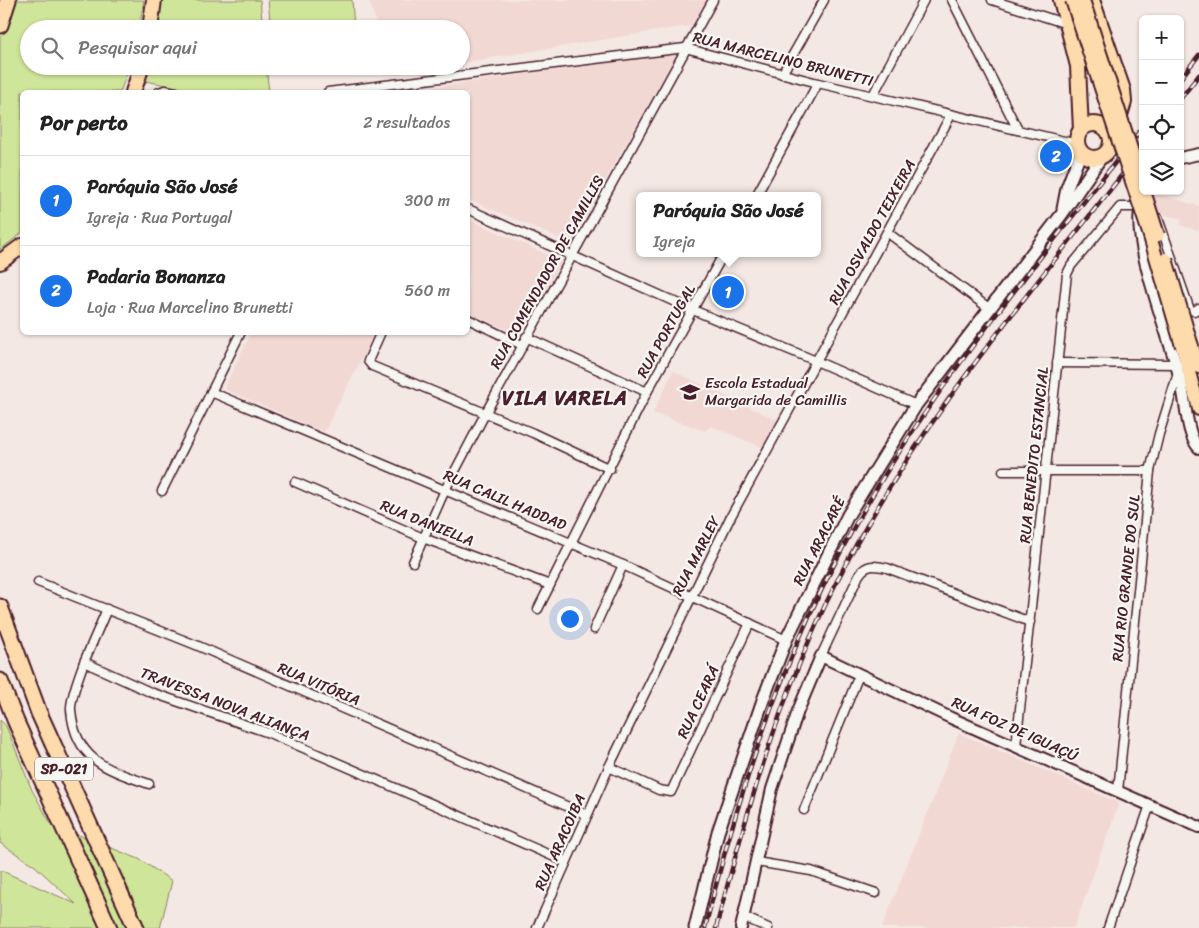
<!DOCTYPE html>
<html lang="pt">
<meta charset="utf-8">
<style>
:root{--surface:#fff;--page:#f6f6f6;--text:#222;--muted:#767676;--line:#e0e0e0;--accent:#1a73e8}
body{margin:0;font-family:Sriracha,sans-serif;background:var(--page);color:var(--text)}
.controls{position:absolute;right:15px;top:15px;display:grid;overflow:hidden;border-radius:8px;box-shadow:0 1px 4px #0004}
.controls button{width:45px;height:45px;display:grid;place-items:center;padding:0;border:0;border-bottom:1px solid var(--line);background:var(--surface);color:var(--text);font:25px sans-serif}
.you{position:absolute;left:569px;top:618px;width:18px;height:18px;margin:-12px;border:4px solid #fff;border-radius:50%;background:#1a73e8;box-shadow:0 0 0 8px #1a73e833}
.badge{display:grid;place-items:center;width:32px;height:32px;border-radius:50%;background:var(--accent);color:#fff;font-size:16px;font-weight:700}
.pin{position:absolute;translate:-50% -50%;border:2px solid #fff;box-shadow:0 1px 5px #0006}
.popup{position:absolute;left:636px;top:192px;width:185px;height:65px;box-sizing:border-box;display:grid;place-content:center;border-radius:8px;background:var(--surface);filter:drop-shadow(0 1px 4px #0005);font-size:16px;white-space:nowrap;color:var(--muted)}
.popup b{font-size:19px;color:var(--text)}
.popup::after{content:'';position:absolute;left:50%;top:100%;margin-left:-10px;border:10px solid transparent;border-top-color:var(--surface)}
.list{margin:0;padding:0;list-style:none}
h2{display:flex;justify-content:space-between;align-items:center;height:65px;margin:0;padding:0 20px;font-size:21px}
h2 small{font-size:16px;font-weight:400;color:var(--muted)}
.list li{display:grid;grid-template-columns:32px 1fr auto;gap:15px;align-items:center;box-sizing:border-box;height:90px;padding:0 20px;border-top:1px solid var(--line)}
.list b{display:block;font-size:19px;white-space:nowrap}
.list p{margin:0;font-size:16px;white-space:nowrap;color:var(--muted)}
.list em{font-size:16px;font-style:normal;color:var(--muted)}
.icon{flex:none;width:28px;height:28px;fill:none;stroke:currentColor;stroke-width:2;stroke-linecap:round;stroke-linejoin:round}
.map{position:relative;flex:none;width:1199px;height:928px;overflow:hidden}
.search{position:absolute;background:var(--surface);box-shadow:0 1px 4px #0004;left:20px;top:20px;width:450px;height:55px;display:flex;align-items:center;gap:12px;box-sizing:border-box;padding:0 18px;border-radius:28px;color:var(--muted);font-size:19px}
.panel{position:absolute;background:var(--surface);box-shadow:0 1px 4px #0004;left:20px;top:90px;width:450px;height:245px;border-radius:8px}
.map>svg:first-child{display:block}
.built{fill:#f2d8d3}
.green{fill:#cfe59a;stroke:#8c8262}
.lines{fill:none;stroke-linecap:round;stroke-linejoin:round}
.minor-casing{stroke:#4a1f2b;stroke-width:11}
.tertiary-casing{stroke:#4a1f2b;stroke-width:14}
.secondary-casing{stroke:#4a1f2b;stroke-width:15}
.primary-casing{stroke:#4a1f2b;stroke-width:16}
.trunk-casing{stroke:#4a1f2b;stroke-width:18}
.motorway-casing{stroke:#4a1f2b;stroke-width:19}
.minor{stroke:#f6f6f2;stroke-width:8}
.tertiary{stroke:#f6f6f2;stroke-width:10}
.secondary{stroke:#f6f6f2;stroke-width:11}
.primary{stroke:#fddbac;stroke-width:12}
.trunk{stroke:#fddbac;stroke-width:14}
.motorway{stroke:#fddbac;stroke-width:15}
.rail-casing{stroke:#4a1f2b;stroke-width:4.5}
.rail{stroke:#f6f6f2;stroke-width:2.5;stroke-dasharray:8;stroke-linecap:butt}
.primary-bridge-casing{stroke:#4a1f2b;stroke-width:16;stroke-linecap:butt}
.primary-bridge{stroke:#fddbac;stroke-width:12}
.labels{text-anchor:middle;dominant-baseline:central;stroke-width:4.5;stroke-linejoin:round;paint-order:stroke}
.shield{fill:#f6f6f2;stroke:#7e6067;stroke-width:1}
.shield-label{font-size:14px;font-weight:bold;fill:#4a1f2b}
.street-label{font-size:15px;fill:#4a1f2b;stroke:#f6f6f2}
.poi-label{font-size:15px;fill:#4a1f2b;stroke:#f6f6f2;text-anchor:start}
.district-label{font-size:20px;font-weight:bold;letter-spacing:1px;fill:#4a1f2b;stroke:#f6f6f2}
</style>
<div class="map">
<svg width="1199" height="928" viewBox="0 0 1199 928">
<rect width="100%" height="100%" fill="#f4e8e4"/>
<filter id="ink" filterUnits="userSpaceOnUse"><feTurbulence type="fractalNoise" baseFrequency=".02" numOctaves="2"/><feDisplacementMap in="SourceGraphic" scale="10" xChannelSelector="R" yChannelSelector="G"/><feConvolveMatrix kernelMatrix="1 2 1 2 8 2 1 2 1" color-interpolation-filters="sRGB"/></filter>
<g filter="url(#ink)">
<g class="built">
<path d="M369,0H707L693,25L461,63V29H378Z"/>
<path d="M678,52L570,243L468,199V92H401Z"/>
<path d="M390,66H444L393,75Z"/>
<path d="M1152,192L1199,206V231L1180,225L1182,219L1159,213Z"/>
<path d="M468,219L561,261L520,336L468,312Z"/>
<path d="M251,333V332L375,333L324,432L224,389Z"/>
<path d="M673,371L779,421L764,448L711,426L705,431L653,413Z"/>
<path d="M959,733L1119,803L1074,928H882Z"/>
</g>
<g class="green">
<path d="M0,0H144L139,29H29V66H130L120,92H22V233L0,250Z"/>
<path d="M161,0H260L263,29H157Z"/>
<path d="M268,0H352L354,29H271Z"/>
<path d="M149,66H266L269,92H202L145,81Z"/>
<path d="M275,66H340L275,72Z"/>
<path d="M0,720L6,726L32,790L51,824L139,859L172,881L160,928H0V870L76,904L35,866L0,843Z"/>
</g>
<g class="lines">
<defs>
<g id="minor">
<path d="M952,0L1018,130"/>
<path d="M992,0L1067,24"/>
<path d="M782,74L824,0"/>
<path d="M159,92L165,90L176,92"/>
<path d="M328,92L685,48L818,83L1077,144"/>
<path d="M873,95L924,0"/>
<path d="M756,196L818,83"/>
<path d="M468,209L693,310L816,361L916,405"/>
<path d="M1158,218L1190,310L1194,311L1199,308"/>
<path d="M888,233L990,309"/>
<path d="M468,319L522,345"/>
<path d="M381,332L368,361L372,366L533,433L610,469"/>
<path d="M526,337L647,392"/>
<path d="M1057,363L1177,364"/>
<path d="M211,392L623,565L786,640"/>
<path d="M1003,471H1150"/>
<path d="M295,482L423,538L550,585"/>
<path d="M162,491L241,332"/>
<path d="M413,562L445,490L485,414L713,0"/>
<path d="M38,582L196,645L587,815"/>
<path d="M538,609L647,392L724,253"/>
<path d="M594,629L623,565"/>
<path d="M821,656L859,575C866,564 874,565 887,568L1030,622"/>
<path d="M84,662L107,609"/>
<path d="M1016,746L1067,274L1071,266L1120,207H1143"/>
<path d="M609,767L659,790L671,792L750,623"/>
<path d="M149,784C109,770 75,761 71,710C70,698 80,674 84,662L150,692L269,733L566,862"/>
<path d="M1118,791L1150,471L1159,434L1178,373"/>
<path d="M804,810L859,675"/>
<path d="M756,862L811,871L876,893"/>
<path d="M744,917L768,928"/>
<path d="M537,928L609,767L730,518L951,115"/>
<path d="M1108,928L1150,805"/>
</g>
<g id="tertiary">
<path d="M1180,158L1199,154"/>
<path d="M1141,207C1130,242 1173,345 1182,387C1186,404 1187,437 1199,448"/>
<path d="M741,928L772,789L798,711L821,656L951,718L1199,827"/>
</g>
<g id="secondary">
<path d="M1063,209L1067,188L1081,151"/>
<path d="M695,928L718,832L763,700L786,640L848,515L916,405L1062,214L1102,156"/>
</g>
<g id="primary">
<path d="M1191,343L1199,367"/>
<path d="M1182,346L1199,409"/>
</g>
<g id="trunk">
<path d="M1061,0L1078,66L1081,130"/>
<path d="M1092,0L1123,90L1124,102L1118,122"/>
<path d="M150,29L154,0"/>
<path d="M133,92L142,66"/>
<circle cx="1094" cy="141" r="17"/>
<path d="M0,262L22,246"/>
</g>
<g id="motorway">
<path d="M0,25L8,0"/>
<path d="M0,607L39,713L136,928"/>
<path d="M0,681L16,722L109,928"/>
</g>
</defs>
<use href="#minor" class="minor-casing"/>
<use href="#tertiary" class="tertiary-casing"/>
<use href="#secondary" class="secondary-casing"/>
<use href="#primary" class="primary-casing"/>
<use href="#trunk" class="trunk-casing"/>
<use href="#motorway" class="motorway-casing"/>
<use href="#minor" class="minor"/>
<use href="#tertiary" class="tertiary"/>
<use href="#secondary" class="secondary"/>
<use href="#primary" class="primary"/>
<use href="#trunk" class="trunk"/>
<use href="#motorway" class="motorway"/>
<defs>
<g id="rail">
<path d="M1180,79L1199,55"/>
<path d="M1180,99L1199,75"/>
<path d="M705,928C742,779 790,634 869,501C947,368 1048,249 1143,127"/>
<path d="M716,928C747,810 781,692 836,583C916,423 1034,288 1143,148"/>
</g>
</defs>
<use href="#rail" class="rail-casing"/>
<use href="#rail" class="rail"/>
<defs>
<g id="primary-bridge">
<path d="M1072,0L1149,233L1182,346"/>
<path d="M1083,0L1143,186"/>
<path d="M1144,191L1158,235"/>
<path d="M1166,259L1191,343"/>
</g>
</defs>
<use href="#primary-bridge" class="primary-bridge-casing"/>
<use href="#primary-bridge" class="primary-bridge"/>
</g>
</g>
<defs>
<symbol id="school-bare" viewBox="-9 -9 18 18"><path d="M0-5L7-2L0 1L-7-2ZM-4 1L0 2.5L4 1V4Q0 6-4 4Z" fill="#4a1f2b" stroke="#f6f6f2" stroke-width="2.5" paint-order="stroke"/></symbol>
</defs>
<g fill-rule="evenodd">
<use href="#school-bare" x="676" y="378" width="28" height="28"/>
</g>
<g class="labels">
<rect class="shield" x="35" y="757.5" width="58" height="23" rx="4"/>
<g class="shield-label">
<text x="64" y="769">SP-021</text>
</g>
<g class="street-label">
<text transform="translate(783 59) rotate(14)">RUA MARCELINO BRUNETTI</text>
<text transform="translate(872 232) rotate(-61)">RUA OSVALDO TEIXEIRA</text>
<text transform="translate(547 272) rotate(-61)">RUA COMENDADOR DE CAMILLIS</text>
<text transform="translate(666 331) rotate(-61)">RUA PORTUGAL</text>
<text transform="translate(1034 455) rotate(-84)">RUA BENEDITO ESTANCIAL</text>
<text transform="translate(505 500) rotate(23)">RUA CALIL HADDAD</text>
<text transform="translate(427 523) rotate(22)">RUA DANIELLA</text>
<text transform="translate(819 541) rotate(-63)">RUA ARACARÉ</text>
<text transform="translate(696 556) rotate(-63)">RUA MARLEY</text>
<text transform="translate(1126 578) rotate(-84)">RUA RIO GRANDE DO SUL</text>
<text transform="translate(319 684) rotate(23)">RUA VITÓRIA</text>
<text transform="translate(698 702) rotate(-65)">RUA CEARÁ</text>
<text transform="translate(225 704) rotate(21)">TRAVESSA NOVA ALIANÇA</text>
<text transform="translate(1015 729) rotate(24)">RUA FOZ DE IGUAÇÚ</text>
<text transform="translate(560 842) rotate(-66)">RUA ARACOIBA</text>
</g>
<g class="poi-label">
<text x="705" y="383">Escola Estadual<tspan x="705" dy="17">Margarida de Camillis</tspan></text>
</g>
<g class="district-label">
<text x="565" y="398">VILA VARELA</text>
</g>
</g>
</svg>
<div class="controls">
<button>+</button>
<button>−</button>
<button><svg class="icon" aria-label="locate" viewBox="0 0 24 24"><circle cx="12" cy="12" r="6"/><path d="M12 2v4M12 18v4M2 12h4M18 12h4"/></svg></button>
<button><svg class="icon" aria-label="layers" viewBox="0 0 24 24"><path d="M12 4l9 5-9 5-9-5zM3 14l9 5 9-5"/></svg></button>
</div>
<div class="you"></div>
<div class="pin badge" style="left:728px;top:292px">1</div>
<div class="popup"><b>Paróquia São José</b>Igreja</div>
<div class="pin badge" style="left:1056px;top:156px">2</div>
<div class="search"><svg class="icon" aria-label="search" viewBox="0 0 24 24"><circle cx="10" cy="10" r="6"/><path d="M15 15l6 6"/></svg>Pesquisar aqui</div>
<section class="panel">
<h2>Por perto<small>2 resultados</small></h2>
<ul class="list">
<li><span class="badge">1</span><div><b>Paróquia São José</b><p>Igreja · Rua Portugal</p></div><em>300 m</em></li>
<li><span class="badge">2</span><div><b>Padaria Bonanza</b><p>Loja · Rua Marcelino Brunetti</p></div><em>560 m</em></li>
</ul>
</section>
</div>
